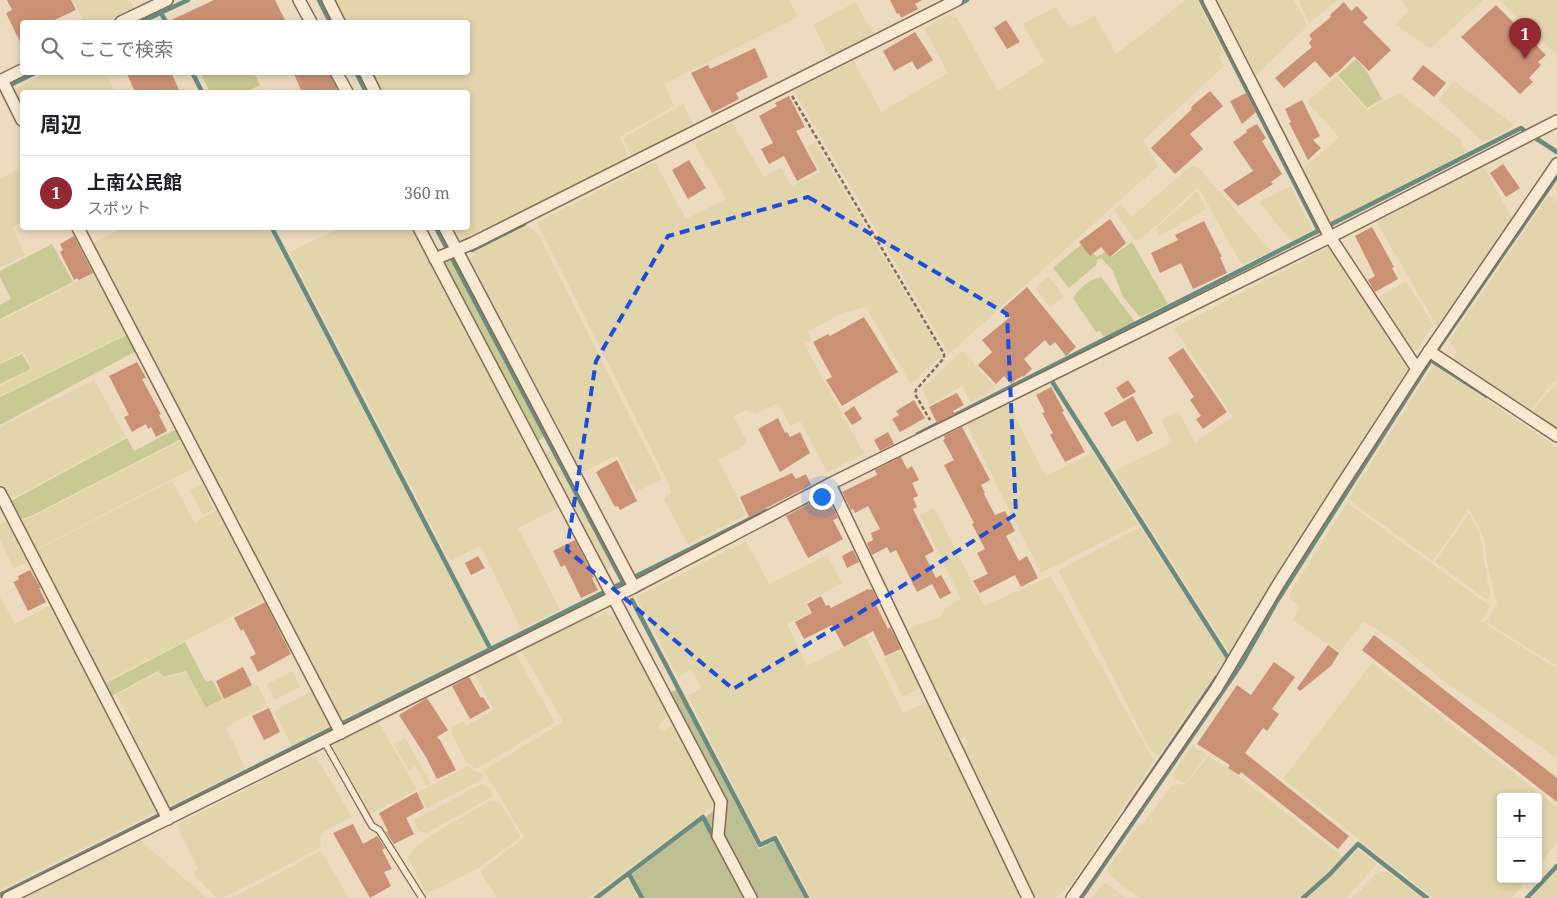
<!DOCTYPE html>
<html lang="ja">
<meta charset="utf-8">
<style>
:root{--surface:#fff;--page:#f6f6f6;--text:#202124;--muted:#757577;--line:#e0e0e0;--accent:#932933}
body{margin:0;font-family:"Noto Serif","Noto Sans JP",serif;background:var(--page);color:var(--text)}
.controls{position:absolute;right:15px;bottom:15px;display:grid;overflow:hidden;border-radius:5px;box-shadow:0 2px 8px #0003}
.controls button{width:45px;height:45px;display:grid;place-items:center;padding:0;border:0;border-bottom:1px solid var(--line);background:var(--surface);color:var(--text);font:25px sans-serif}
.you{position:absolute;left:821px;top:496px;width:18px;height:18px;margin:-12px;border:4px solid #fff;border-radius:50%;background:#1a73e8;box-shadow:0 0 0 8px #1a73e833}
.badge{display:grid;place-items:center;width:32px;height:32px;border-radius:50%;background:var(--accent);color:#fff;font-size:16px;font-weight:700}
.pin{position:absolute;translate:-50% -41px;filter:drop-shadow(0 1px 2px #0008)}
.pin::after{content:'';position:absolute;top:26px;width:18px;height:15px;background:inherit;clip-path:polygon(0 0,100% 0,50% 100%)}
.list{margin:0;padding:0;list-style:none}
h2{display:flex;justify-content:space-between;align-items:center;height:65px;margin:0;padding:0 20px;font-size:21px}
h2 small{font-size:16px;font-weight:400;color:var(--muted)}
.list li{display:grid;grid-template-columns:32px 1fr auto;gap:15px;align-items:center;box-sizing:border-box;height:75px;padding:0 20px;border-top:1px solid var(--line)}
.list b{display:block;font-size:19px;white-space:nowrap}
.list p{margin:0;font-size:16px;white-space:nowrap;color:var(--muted)}
.list em{font-size:16px;font-style:normal;color:var(--muted)}
.icon{flex:none;width:28px;height:28px;fill:none;stroke:currentColor;stroke-width:2;stroke-linecap:round;stroke-linejoin:round}
.map{position:relative;flex:none;width:1557px;height:898px;overflow:hidden}
.search{position:absolute;background:var(--surface);box-shadow:0 2px 8px #0003;left:20px;top:20px;width:450px;height:55px;display:flex;align-items:center;gap:12px;box-sizing:border-box;padding:0 18px;border-radius:5px;color:var(--muted);font-size:19px}
.panel{position:absolute;background:var(--surface);box-shadow:0 2px 8px #0003;left:20px;top:90px;width:450px;height:140px;border-radius:5px}
.map>svg:first-child{display:block}
.farmland{fill:#e2d5ac}
.green{fill:#c9ca93}
.cemetery{fill:#bebf93}
.lines{fill:none;stroke-linecap:round;stroke-linejoin:round}
.stream{stroke:#6a8c80;stroke-width:4.5}
.building{fill:#cb9175}
.lane-casing{stroke:#856c58;stroke-width:8}
.street-casing{stroke:#856c58;stroke-width:14}
.path{stroke:#856c58;stroke-width:2.5;stroke-dasharray:4 2.5;stroke-linecap:butt}
.lane{stroke:#f8e9d2;stroke-width:5.5}
.street{stroke:#f8e9d2;stroke-width:11}
.marked{fill:none;stroke:#1d4ed8;stroke-width:4;stroke-dasharray:10 6;stroke-linejoin:round}
</style>
<div class="map">
<svg width="1557" height="898" viewBox="0 0 1557 898">
<rect width="100%" height="100%" fill="#eddbbf"/>
<g class="farmland">
<path d="M73,0H130L134,8L106,22H84Z"/>
<path d="M334,0H789L798,17L664,84L674,106L620,137L629,157L471,240L463,241L460,240L454,228H468V92H383L372,73L468,72V22H346Z"/>
<path d="M1186,0H1197L1224,53L1219,57L1224,66L1144,140L1158,166L949,354L794,91L854,61L881,112L948,73L924,28L949,15L957,18L998,91L1044,62L1023,24L1056,7L1070,29L1095,16L1116,54Z"/>
<path d="M1217,0H1294L1308,26L1256,75Z"/>
<path d="M1298,0H1338L1309,23Z"/>
<path d="M1401,0H1483L1432,47L1426,46L1395,24L1409,10Z"/>
<path d="M1499,0H1557V55Z"/>
<path d="M856,2L874,35L829,56L813,25Z"/>
<path d="M105,72L115,92H22V112L12,90L48,73Z"/>
<path d="M1336,76L1367,110L1399,93L1461,140L1463,147L1467,152L1329,223L1303,169L1339,137L1307,102Z"/>
<path d="M1454,81L1513,124L1510,129L1486,141H1482L1438,100Z"/>
<path d="M683,104L694,124L631,156L623,138Z"/>
<path d="M732,122L764,177L780,168L782,169L792,186L820,172L807,147L815,142L942,355L916,380L910,383L866,307L842,313L808,332L812,340L804,344L864,454L827,472L800,421L790,426L778,403L756,414L746,410L734,417L747,442L745,445L718,460L746,515L688,544L664,499L669,495L671,492L669,485L537,223L539,221L655,162L686,219L726,199L694,143Z"/>
<path d="M1193,166L1198,167L1271,251L1245,264L1240,262L1198,187L1147,234L1136,241L1133,238L1114,210L1121,204L1131,216L1135,214L1187,169Z"/>
<path d="M1483,166L1512,218L1437,326L1376,221Z"/>
<path d="M22,167V221L12,227L25,255L0,268V179Z"/>
<path d="M1291,186L1312,230L1291,241L1259,202Z"/>
<path d="M1197,191L1206,209L1160,236L1156,229Z"/>
<path d="M1551,196L1557,201V378L1528,413L1452,362L1457,352L1449,341L1546,199Z"/>
<path d="M529,226L538,234L662,479L636,492L617,455L582,473L469,258L475,255L474,252L525,227Z"/>
<path d="M123,228H269L487,647L340,721L245,540L249,538L238,517L233,519L92,243Z"/>
<path d="M340,228H415L561,506L518,528L560,609L521,629L481,546L450,561L289,252Z"/>
<path d="M1331,246L1412,365L1231,655L1115,473L1116,470L1173,442L1161,420L1178,411L1195,442L1233,417L1174,328Z"/>
<path d="M96,272L127,334L0,396V386L32,369L23,352L0,363V321Z"/>
<path d="M1048,276L1064,296L1050,308L1035,288Z"/>
<path d="M1406,281L1433,325L1417,349L1410,353L1376,299Z"/>
<path d="M962,351L994,386L992,390L971,402L962,386L930,405L922,389Z"/>
<path d="M1434,365L1557,447V666L1486,622L1497,604L1486,559L1485,543L1481,531L1469,509L1433,561L1348,499Z"/>
<path d="M94,380L126,437L9,500L0,481V427Z"/>
<path d="M1557,382V431L1531,413Z"/>
<path d="M1008,403L1046,476L1093,453L1138,524L1041,573L966,424Z"/>
<path d="M182,440L196,467L36,549L21,521L34,516Z"/>
<path d="M551,450L612,566L604,571L543,454Z"/>
<path d="M172,481L194,522L218,510L267,598L105,682L36,550Z"/>
<path d="M202,485L214,509L203,515L190,490Z"/>
<path d="M1346,504L1350,505L1490,606L1481,621L1557,669V758L1441,679L1407,650L1377,629L1363,622L1340,652L1293,620L1300,607L1290,599V593Z"/>
<path d="M934,508L984,606L1051,576L1154,761L1071,885L1055,898H1031L961,749L967,746L968,741L965,737L956,740L906,632L916,625L940,618L945,608L961,599L920,515Z"/>
<path d="M1469,513L1478,530L1482,545L1490,595L1487,600L1435,562Z"/>
<path d="M8,520L30,560L14,569L0,540V525Z"/>
<path d="M1140,527L1226,659L1158,756L1151,751L1059,572L1061,569Z"/>
<path d="M746,541L769,584L827,555L842,583L805,603L810,613L787,624L807,666L862,638L867,639L903,713L929,701L1024,898H811L777,833L761,841L688,696L701,688L691,670L678,677L636,597Z"/>
<path d="M0,597L15,624L53,604L159,810L0,890Z"/>
<path d="M592,612L595,618L606,612L609,617L616,614L669,715L658,727L662,732L673,724L715,805L589,898H498L483,877L481,871L524,837L484,770L563,722L520,648Z"/>
<path d="M904,649L922,687L902,697L884,658Z"/>
<path d="M515,653L555,722L478,768H474L465,761L451,732L452,727L463,721L466,726L494,710L474,673Z"/>
<path d="M1372,663L1557,807V842L1538,867V797H1501V879H1528L1512,898H1433L1283,779Z"/>
<path d="M292,671L300,687L275,700L266,685Z"/>
<path d="M186,672L206,709L251,685L258,686L266,701L264,707L226,727L245,768L169,806L129,726L130,720L116,695L158,673L163,679Z"/>
<path d="M314,690L332,725L292,746L274,711Z"/>
<path d="M378,721L417,790L370,814L333,747L334,744Z"/>
<path d="M405,737L431,784L426,786L415,766L409,770L394,744Z"/>
<path d="M1192,746L1207,754L1185,784L1176,779L1173,774Z"/>
<path d="M315,755L352,817L325,831L320,838L321,847L224,898H217L193,874L198,868L178,828V824Z"/>
<path d="M1208,756L1232,771L1343,857L1328,872L1298,898H1139L1108,874V868L1138,826L1144,823L1171,786L1177,784L1185,785Z"/>
<path d="M468,766L471,767L474,771L482,773L484,778L427,808L418,792Z"/>
<path d="M481,784L489,788L493,796L427,833L419,831L414,820Z"/>
<path d="M492,801L500,803L521,837L479,868L432,892L425,891L408,857L412,851L433,834L488,802Z"/>
<path d="M140,840L207,898H25Z"/>
<path d="M1358,850L1377,864L1346,898H1308Z"/>
<path d="M321,851L349,898H232Z"/>
<path d="M1383,871L1389,873L1422,898H1353L1377,873Z"/>
<path d="M1557,871V898H1531Z"/>
<path d="M628,878L639,898H600Z"/>
<path d="M1106,883L1126,898H1092L1102,884Z"/>
</g>
<g class="green">
<path d="M1356,59L1367,72L1382,99L1367,108L1338,75Z"/>
<path d="M208,73H254L260,85L246,92H210L202,76Z"/>
<path d="M1132,242L1168,304L1140,317L1123,297L1113,271L1101,258L1097,260L1096,265L1069,288L1053,268L1083,243L1097,257L1106,251L1111,257Z"/>
<path d="M52,244L73,282L0,319V305L11,299L0,277V271Z"/>
<path d="M449,257L544,437L536,442L443,264L444,260Z"/>
<path d="M1101,277L1135,322L1104,337L1100,331L1096,332L1073,298C1080,288 1089,279 1101,277Z"/>
<path d="M127,335L136,351L0,425V397Z"/>
<path d="M22,354L31,369L0,384V364Z"/>
<path d="M176,429L181,439L33,515L20,520L11,501L127,438L134,451Z"/>
<path d="M185,642L206,682L212,680L223,699L206,708L186,671L163,677L158,671L112,696L106,683Z"/>
</g>
<path class="cemetery" d="M677,689L759,849L775,841L804,898H640L628,877L725,802L667,695Z"/>
<g class="lines">
<g class="stream">
<path d="M319,0L330,22"/>
<path d="M1201,0L1319,231"/>
<path d="M957,5L967,0"/>
<path d="M161,13L166,22"/>
<path d="M141,22L188,0"/>
<path d="M192,72L202,92"/>
<path d="M356,72L366,92"/>
<path d="M0,90L37,72"/>
<path d="M1537,139L1557,152"/>
<path d="M272,228L491,650"/>
<path d="M436,228L624,584"/>
<path d="M472,250L524,224"/>
<path d="M1431,360L1487,396"/>
<path d="M1053,383L1228,658L1227,663"/>
<path d="M918,434L1521,128L1525,131"/>
<path d="M632,600L760,845L775,838L807,898"/>
<path d="M1127,809L1217,677"/>
<path d="M629,874L642,898"/>
<path d="M0,895L766,511"/>
<path d="M596,898L703,817L715,840"/>
<path d="M1081,898L1242,663L1277,601L1439,347L1557,176"/>
<path d="M1303,898L1330,874L1358,844L1427,898"/>
<path d="M1527,898L1557,866"/>
</g>
</g>
<g class="building">
<path d="M7,0H71L76,10L50,22H22V46L6,13L12,10Z"/>
<path d="M214,0H275L286,22H167Z"/>
<path d="M890,0H922L915,4L918,9L901,18L899,13L897,14Z"/>
<path d="M1344,2L1351,11L1357,6L1368,18L1363,22L1391,50L1369,71L1354,56L1337,73L1336,72L1330,78L1315,61L1284,88L1275,78L1312,47L1309,43L1312,39L1309,35L1331,17L1330,15Z"/>
<path d="M1496,5L1546,55L1538,62L1541,65L1529,78L1533,82L1520,94L1461,37Z"/>
<path d="M1006,20L1020,42L1007,49L994,28Z"/>
<path d="M915,32L933,60L917,70L912,61L894,71L883,51Z"/>
<path d="M755,48L768,77L736,93L739,99L712,113L691,73L708,65L710,69Z"/>
<path d="M1423,65L1446,83L1434,97L1412,79Z"/>
<path d="M126,72H171L180,92H135Z"/>
<path d="M293,72H329L339,92H302Z"/>
<path d="M1210,91L1223,106L1190,134L1203,149L1175,174L1151,148L1192,109L1191,107Z"/>
<path d="M1246,93L1256,112L1242,124L1230,101Z"/>
<path d="M789,96L805,127L796,131L817,170L797,181L784,156L769,164L761,149L773,143L759,116L777,106L775,103Z"/>
<path d="M1302,100L1320,136L1313,140L1321,148L1308,160L1289,123L1291,122L1285,109Z"/>
<path d="M1257,124L1266,138L1262,141L1282,174L1271,182L1273,184L1238,206L1223,190L1253,171L1233,142L1247,132L1246,130Z"/>
<path d="M689,160L706,188L688,199L672,170Z"/>
<path d="M1503,164L1520,188L1506,197L1490,173Z"/>
<path d="M1110,219L1126,243L1110,257L1101,247L1090,256L1079,242Z"/>
<path d="M1204,221L1222,257H1220L1227,273L1193,289L1181,263L1160,273L1151,253L1178,240L1175,235Z"/>
<path d="M1372,227L1394,267L1392,268L1398,279L1375,292L1368,280L1375,276L1355,236Z"/>
<path d="M74,236L93,273L79,280L77,278L74,280L60,252L63,250L60,244Z"/>
<path d="M1027,287L1076,347L1066,356L1055,342L1050,346L1045,340L1024,359L1032,369L1023,377L1022,376L1018,379V378L1011,384L1004,376L996,384L978,365L992,352L982,340L1010,317L1002,309Z"/>
<path d="M864,317L898,372L842,406L826,380L832,377L813,342L828,334L830,336Z"/>
<path d="M1183,348L1227,412L1203,429L1196,419L1201,416L1190,400L1194,397L1168,358Z"/>
<path d="M137,362L146,378L142,379L161,414L159,415L167,431L156,437L151,427L148,429L146,424L132,432L124,417L129,415L109,376Z"/>
<path d="M1128,380L1136,392L1123,399L1116,388Z"/>
<path d="M1051,387L1064,411L1062,412L1085,452L1065,462L1050,435L1053,433L1042,413L1045,412L1036,395Z"/>
<path d="M957,393L964,405L953,411L955,414L937,423L929,407Z"/>
<path d="M1133,396L1153,433L1137,442L1125,420L1112,427L1104,413Z"/>
<path d="M914,400L925,418L900,432L892,419L899,415L896,411Z"/>
<path d="M854,406L862,419L852,425L844,413Z"/>
<path d="M778,418L785,433L787,432L790,437L800,432L810,453L780,472L758,429Z"/>
<path d="M962,427L990,480L981,485L985,493L984,494L995,515L1005,511L1015,531L1006,536L1019,561L1027,556L1038,578L1021,587L1015,575L980,593L973,581L988,574L977,553L985,549L972,524L974,523L944,465L954,460L943,440L945,439L944,436Z"/>
<path d="M888,432L894,444L880,451L874,440Z"/>
<path d="M901,457L907,469L912,466L919,480L912,483L918,496L913,498L917,507L913,509L934,551L925,556L936,578L941,575L951,593L940,599L932,584L917,592L896,550L890,553L887,547L872,555L867,543L873,540L871,533L880,529L868,506L855,513L853,509L851,510L842,492L877,475L875,470Z"/>
<path d="M617,460L637,501L620,510L618,506L615,507L596,472Z"/>
<path d="M792,473L796,479L806,474L811,485L749,517L740,497Z"/>
<path d="M821,497L823,502L829,499L838,518L833,520L843,539L808,558L786,516Z"/>
<path d="M575,540L594,577L592,578L598,590L581,598L565,565L561,567L553,551Z"/>
<path d="M853,550L859,562L847,568L842,556Z"/>
<path d="M478,556L485,568L471,575L465,563Z"/>
<path d="M30,570L41,588H39L46,602L28,611L14,583H12L19,579L18,576Z"/>
<path d="M868,589L869,590L872,589L879,603L876,605L888,629L890,627L901,649L885,656L873,631L844,647L832,625L804,639L795,622L812,613L807,604L821,596L826,606L829,605L831,608Z"/>
<path d="M265,602L291,654L258,672L250,657L256,654L243,629L241,631L234,618Z"/>
<path d="M1374,635L1557,778V802L1362,650Z"/>
<path d="M1328,645L1339,653L1331,666L1300,691L1297,688Z"/>
<path d="M1274,662L1295,677L1272,709L1279,714L1267,731L1263,728L1245,753L1349,836L1338,849L1241,772L1239,775L1228,768L1230,765L1197,744L1237,685L1251,695Z"/>
<path d="M243,667L252,685L224,699L216,681Z"/>
<path d="M469,677L481,698L483,697L490,708L470,719L452,686Z"/>
<path d="M427,698L448,730L437,737L440,740L456,770L437,779L426,757L399,715Z"/>
<path d="M269,708L280,732L264,740L252,716Z"/>
<path d="M417,792L424,808L406,818L414,834L394,844L386,832L388,831L379,813Z"/>
<path d="M353,824L363,844L377,836L385,848L382,850L392,869L384,872L391,886L370,898L333,833Z"/>
</g>
<g class="lines">
<defs>
<path id="lane" d="M324,741L372,826L379,830L422,898"/>
<g id="street">
<path d="M299,0L311,22"/>
<path d="M328,0L339,22"/>
<path d="M1209,0L1330,237L1417,369"/>
<path d="M121,22L167,0"/>
<path d="M336,72L347,92"/>
<path d="M365,72L375,92"/>
<path d="M2,80L22,120"/>
<path d="M0,81L22,70"/>
<path d="M78,228L341,733"/>
<path d="M419,228L721,802L718,836L751,898"/>
<path d="M445,228L634,587"/>
<path d="M435,259L473,243L957,0"/>
<path d="M1429,351L1557,436"/>
<path d="M830,484L1028,898"/>
<path d="M0,493L168,819"/>
<path d="M8,898L634,587L830,484L1330,237L1557,121"/>
<path d="M1072,898L1216,689L1279,583L1341,486L1417,369L1557,164"/>
</g>
</defs>
<use href="#lane" class="lane-casing"/>
<use href="#street" class="street-casing"/>
<path class="path" d="M792,96L944,354V358L916,390L915,394L930,420"/>
<use href="#lane" class="lane"/>
<use href="#street" class="street"/>
</g>
<path class="marked" d="M808,197L1007,314L1016,514L861,612L733,689L567,550L596,361L668,236Z"/>
</svg>
<div class="controls">
<button>+</button>
<button>−</button>
</div>
<div class="you"></div>
<div class="pin badge" style="left:1525px;top:59px">1</div>
<div class="search"><svg class="icon" aria-label="search" viewBox="0 0 24 24"><circle cx="10" cy="10" r="6"/><path d="M15 15l6 6"/></svg>ここで検索</div>
<section class="panel">
<h2>周辺<small></small></h2>
<ul class="list">
<li><span class="badge">1</span><div><b>上南公民館</b><p>スポット</p></div><em>360 m</em></li>
</ul>
</section>
</div>
